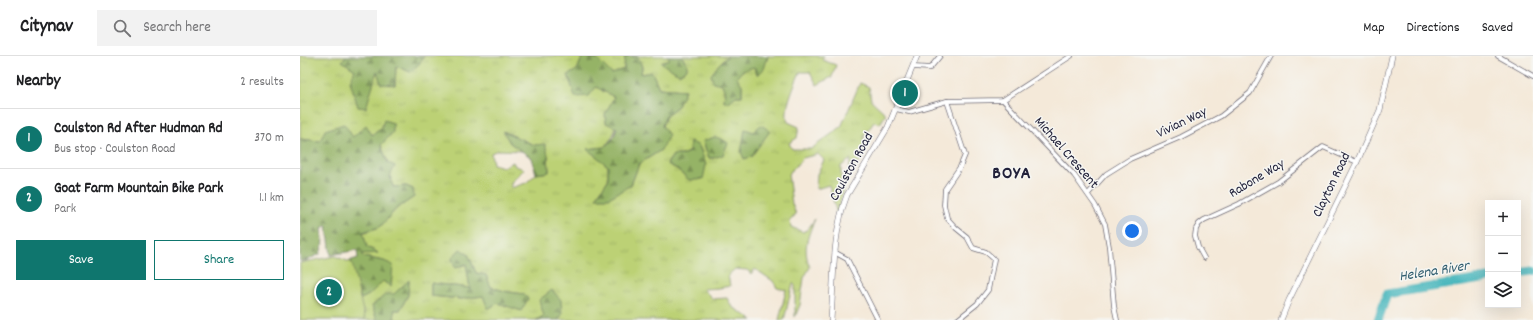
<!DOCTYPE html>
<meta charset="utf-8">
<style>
:root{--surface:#fff;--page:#f2f2f2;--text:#202124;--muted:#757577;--line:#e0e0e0;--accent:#0f766e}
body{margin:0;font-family:Dekko,sans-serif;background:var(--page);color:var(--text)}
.controls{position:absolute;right:12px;bottom:12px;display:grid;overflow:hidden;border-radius:0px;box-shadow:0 4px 16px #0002}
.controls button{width:36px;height:36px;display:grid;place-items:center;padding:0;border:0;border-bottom:1px solid var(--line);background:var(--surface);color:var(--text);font:20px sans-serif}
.you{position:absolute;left:832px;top:175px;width:14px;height:14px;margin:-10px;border:3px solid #fff;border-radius:50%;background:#1a73e8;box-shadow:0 0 0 6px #1a73e833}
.badge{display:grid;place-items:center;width:26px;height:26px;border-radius:50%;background:var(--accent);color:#fff;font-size:13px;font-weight:700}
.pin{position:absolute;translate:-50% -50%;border:2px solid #fff;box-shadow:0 1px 4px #0006}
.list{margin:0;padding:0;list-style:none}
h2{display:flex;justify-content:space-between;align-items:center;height:52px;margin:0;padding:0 16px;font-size:17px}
h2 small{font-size:13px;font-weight:400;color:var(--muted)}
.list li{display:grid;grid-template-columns:26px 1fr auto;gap:12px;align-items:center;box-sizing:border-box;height:60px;padding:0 16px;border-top:1px solid var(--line)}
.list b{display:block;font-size:15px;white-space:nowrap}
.list p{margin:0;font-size:13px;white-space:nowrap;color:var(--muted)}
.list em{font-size:13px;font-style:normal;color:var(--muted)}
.actions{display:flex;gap:8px;padding:12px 16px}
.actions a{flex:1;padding:9px 0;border:1px solid var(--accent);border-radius:0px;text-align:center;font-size:14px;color:var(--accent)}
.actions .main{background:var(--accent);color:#fff}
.icon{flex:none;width:22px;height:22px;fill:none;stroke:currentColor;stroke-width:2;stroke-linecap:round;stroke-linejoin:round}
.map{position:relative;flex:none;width:1233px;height:264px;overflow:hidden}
header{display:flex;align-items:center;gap:24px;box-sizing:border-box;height:56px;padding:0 20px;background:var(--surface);border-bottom:1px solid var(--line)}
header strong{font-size:19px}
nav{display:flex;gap:22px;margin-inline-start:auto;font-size:14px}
.search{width:280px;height:36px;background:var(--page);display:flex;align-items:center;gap:10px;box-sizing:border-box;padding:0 14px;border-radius:0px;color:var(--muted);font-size:15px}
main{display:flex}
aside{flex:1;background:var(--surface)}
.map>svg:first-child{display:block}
.grass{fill:url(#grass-tufts);stroke:#6f7a58;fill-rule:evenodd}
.forest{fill:url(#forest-firs);stroke:#5c6a50}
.green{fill:#bcd175;stroke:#6f7a58}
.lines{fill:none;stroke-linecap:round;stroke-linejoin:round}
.river{stroke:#46b6bc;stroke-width:9}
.minor-casing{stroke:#6c6872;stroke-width:5.5}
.tertiary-casing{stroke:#6c6872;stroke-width:6}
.minor{stroke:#fff;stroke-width:4}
.tertiary{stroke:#fff;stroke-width:5}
.labels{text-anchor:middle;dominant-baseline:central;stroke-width:3;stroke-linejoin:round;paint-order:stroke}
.street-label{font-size:14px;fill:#22223b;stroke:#f6f6f2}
.water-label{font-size:15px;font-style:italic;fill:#305d6f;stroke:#f6f6f2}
.district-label{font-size:18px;font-weight:bold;letter-spacing:1px;fill:#22223b;stroke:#f6f6f2}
</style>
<header>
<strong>Citynav</strong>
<div class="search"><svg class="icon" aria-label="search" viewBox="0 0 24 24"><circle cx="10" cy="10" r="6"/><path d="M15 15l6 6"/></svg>Search here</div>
<nav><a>Map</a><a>Directions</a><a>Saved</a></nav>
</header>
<main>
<aside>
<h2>Nearby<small>2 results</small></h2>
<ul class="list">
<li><span class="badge">1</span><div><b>Coulston Rd After Hudman Rd</b><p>Bus stop · Coulston Road</p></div><em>370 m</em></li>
<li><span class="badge">2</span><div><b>Goat Farm Mountain Bike Park</b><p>Park</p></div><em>1.1 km</em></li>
</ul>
<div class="actions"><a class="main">Save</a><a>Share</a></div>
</aside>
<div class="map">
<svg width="1233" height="264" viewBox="0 0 1233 264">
<defs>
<pattern id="grass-tufts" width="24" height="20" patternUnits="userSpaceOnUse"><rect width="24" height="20" fill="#bcd175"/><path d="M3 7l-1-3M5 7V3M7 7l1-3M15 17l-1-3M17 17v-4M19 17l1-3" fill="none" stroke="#a1b366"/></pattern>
<pattern id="forest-firs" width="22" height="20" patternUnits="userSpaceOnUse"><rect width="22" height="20" fill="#95b366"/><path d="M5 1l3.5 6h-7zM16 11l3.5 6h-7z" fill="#799155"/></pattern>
</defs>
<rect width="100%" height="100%" fill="#f6f6f2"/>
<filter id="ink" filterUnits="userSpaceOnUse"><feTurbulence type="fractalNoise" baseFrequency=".025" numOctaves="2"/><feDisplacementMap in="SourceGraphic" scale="8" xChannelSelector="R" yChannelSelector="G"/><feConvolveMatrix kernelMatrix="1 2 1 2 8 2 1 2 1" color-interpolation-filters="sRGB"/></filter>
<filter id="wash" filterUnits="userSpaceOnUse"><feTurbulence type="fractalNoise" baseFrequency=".012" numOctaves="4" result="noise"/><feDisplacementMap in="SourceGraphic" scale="16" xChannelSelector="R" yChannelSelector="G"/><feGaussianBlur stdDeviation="0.9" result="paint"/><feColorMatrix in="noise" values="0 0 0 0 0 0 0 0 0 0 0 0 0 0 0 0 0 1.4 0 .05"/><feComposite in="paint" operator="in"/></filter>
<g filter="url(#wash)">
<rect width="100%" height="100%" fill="#f4e9d9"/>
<g class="grass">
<path d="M0,0H29L31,1L32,0H46L43,5L55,14L78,15L95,29L96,10L119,8L124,0H283L277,14L296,30L314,41C316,65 321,71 305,91L288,93L308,110V124L296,142L331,129L339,108L361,94L362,70L366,59L378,50L385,34L359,32L352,17L341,19L342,11L338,2L331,0H367L371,3L362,6L364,9L387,7L381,0H428L419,8C421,20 426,33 424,45L436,40H442V29L436,21L442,15L467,4L468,0H524L522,4L536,9L532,21L517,29L510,16H500C495,28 483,53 488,66L499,71L497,82L489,87L492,93H511L541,71L560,27L569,31L571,44L586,58L580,68L574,66L564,80L565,95L556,112H549L551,103L541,110V123L544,134L537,158L529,129L516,133L517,118L524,104L518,98L503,102L488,118L492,148L496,158L490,165L491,171L503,176L508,173L515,163C508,179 502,194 510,211L504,222L500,249L495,261V230L493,227L484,264H479L486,234L477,232L473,225L455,213L451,218L447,214L435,213L428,219L430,230L419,232L403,233L413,243L427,242L432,251L453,264H258L262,259L244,260L236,264H95L93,254H100L108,239L109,225L94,238L72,250L77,264H65L64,255L58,249L0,264L44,221L69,239L83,225L91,231L84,205L63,201L62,198L77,196L67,191L62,177L80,171L96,153L114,141L113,133L106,130L93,131L88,107L81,89L93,76L81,73L71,79L53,81L20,85L0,83L1,10ZM445,74L465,82L459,87L451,101ZM204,76L234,89L248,99L249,116L236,118L226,127L211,132V127L224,113L215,110L213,106L203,111L193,108L191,97L198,94L222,95L210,87ZM415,81L414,102H409L403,86ZM399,90L406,109L389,124L377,113L367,108L373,99H382ZM168,198L176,217L186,219L190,231L208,236L225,238L198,247L183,240L161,243L131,240V227L170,232L166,208L155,212Z"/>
<path d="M288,0H325L324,13L312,19L297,3Z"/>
</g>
<g class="forest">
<path d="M46,0H124L119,8L110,16L96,10L95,29L81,28L77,15L66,52L58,51L50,25L55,14L42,5Z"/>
<path d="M283,0L297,3L312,18L324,13L325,0L338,1L342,11L341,18L352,16L359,32L385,34L378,50L366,59L362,70L369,79L361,94L339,108L331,129L309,142H296L308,124V110L287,93L305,91L314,81L317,72L306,67L305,58L314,41L296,31L289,40L275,41L268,19L277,14Z"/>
<path d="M367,0H381L387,7V13L379,18L364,9L361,6L370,3Z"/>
<path d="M428,0H468L464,13L458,19L455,16L454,11L442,15L437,21L442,29V40H436L429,46H424L425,37L422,28L413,26L411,19L419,8Z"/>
<path d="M84,64L93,67V76L81,89L88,107L95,110L90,120L93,131L106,130L113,133L114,141L96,153L80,171L63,176L67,191L78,197L62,198L63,201L84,205L93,209L91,231L83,225L69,239L61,243L49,205L58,202L57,194L31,199L27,169L22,172L23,188L20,198L5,205H0V83L20,85L25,74L44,68L53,81L66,69L72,79L81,73Z"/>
<path d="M461,69L470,75C464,84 457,92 451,101L444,103L441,96L445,73L453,76Z"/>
<path d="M203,75L234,89L245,88L248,99L249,116L236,118L232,102L210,87Z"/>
<path d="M415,81L422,83L428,87L423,99L414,102H409L403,85Z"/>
<path d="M390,85L399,90L404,103L406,109L403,123L389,124L377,113L367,108L373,99H382L389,96Z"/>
<path d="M160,193L168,198L176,217L186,219L191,231L208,236L224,238L228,243L221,255L198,247L188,253L183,240L161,243L131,240V227L170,232L166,208L155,212L152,202Z"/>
<path d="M109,224L108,239L100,254H94L95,264H77L72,250L86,238H94Z"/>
<path d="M252,234L261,244L262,259L258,264H236L244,260L239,244Z"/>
</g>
<path class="green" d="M35,200L52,207L65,264H0V207Z"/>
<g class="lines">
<g class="river">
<path d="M1218,217L1233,215"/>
<path d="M1078,264L1087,238L1188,222"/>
</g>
</g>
</g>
<g filter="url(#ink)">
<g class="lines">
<defs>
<g id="minor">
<path d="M1198,0L1233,20"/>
<path d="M613,11L630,12L640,0"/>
<path d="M703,44L774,119L795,149L805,168L809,191L814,250L817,264"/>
<path d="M647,45L665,99L660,111L645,133L644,149L647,162L656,172L667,181L673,192L686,196L694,203L688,234L677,248L657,264"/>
<path d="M596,53L609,56L647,45L703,44L771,0"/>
<path d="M788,138L806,118L830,103L881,81L921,60L950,37L971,0"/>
<path d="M536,197L547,203L578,264"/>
<path d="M904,202L898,191L895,180L896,173L899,168L904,164L939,148L978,126L1023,91L1057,106"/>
</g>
<g id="tertiary">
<path d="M531,264C534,223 532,178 547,139L588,71L617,0"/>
<path d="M981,264L989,244L1057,106L1080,54L1092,0"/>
</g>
</defs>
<use href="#minor" class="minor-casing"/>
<use href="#tertiary" class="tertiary-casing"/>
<use href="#minor" class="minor"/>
<use href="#tertiary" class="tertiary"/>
</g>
</g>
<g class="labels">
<g class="street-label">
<text transform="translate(882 67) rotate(-26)">Vivian Way</text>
<text transform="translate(766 97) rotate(49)">Michael Crescent</text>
<text transform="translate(552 111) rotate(-61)">Coulston Road</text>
<text transform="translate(957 123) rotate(-31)">Rabone Way</text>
<text transform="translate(1032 129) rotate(-64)">Clayton Road</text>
</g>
<g class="water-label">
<text transform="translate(1134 216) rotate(-9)">Helena River</text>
</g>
<g class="district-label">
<text x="712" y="118">BOYA</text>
</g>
</g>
</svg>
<div class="controls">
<button>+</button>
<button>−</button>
<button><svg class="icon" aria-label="layers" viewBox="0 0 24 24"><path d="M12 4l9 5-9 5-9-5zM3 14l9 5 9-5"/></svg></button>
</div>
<div class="you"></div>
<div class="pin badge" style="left:605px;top:37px">1</div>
<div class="pin badge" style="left:29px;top:236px">2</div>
</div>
</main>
